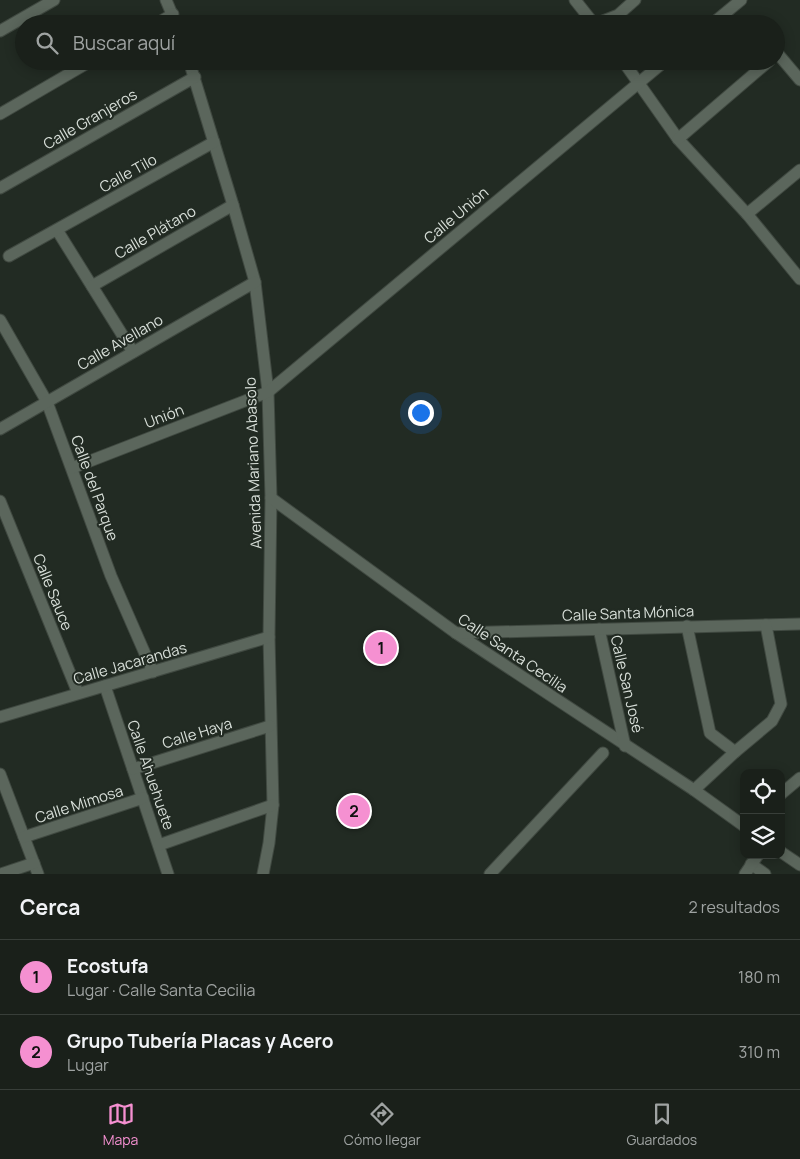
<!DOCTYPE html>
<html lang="es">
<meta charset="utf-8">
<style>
:root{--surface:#1a201a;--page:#272d27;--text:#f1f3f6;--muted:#9fa3a2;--line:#383e39;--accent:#f590d1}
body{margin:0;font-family:Manrope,sans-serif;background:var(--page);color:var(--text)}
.controls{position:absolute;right:15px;bottom:15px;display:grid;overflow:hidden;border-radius:10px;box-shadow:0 2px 12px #0003}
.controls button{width:45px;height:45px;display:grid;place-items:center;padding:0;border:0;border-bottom:1px solid var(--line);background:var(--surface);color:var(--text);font:25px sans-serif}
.you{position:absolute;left:420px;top:412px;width:18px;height:18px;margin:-12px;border:4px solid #fff;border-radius:50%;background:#1a73e8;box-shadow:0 0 0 8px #1a73e833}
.badge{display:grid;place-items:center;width:32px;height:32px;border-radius:50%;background:var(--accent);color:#111;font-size:16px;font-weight:700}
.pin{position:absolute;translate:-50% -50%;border:2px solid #fff;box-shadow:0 1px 5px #0006}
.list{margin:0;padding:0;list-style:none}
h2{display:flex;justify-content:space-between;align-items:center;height:65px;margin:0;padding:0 20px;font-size:21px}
h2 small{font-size:16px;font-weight:400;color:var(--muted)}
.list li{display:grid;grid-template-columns:32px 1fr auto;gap:15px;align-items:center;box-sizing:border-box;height:75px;padding:0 20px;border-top:1px solid var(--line)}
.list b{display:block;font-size:19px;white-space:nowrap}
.list p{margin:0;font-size:16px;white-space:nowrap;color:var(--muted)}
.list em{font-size:16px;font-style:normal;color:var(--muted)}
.icon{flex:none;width:28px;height:28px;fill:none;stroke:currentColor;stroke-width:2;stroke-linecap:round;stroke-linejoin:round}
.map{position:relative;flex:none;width:800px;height:874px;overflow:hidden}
.search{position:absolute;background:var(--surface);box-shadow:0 2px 12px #0003;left:15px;right:15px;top:15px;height:55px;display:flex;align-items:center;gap:12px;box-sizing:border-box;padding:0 18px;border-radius:28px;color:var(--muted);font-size:19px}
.sheet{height:215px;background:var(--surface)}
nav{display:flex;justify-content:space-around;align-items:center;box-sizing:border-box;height:70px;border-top:1px solid var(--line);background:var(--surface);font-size:14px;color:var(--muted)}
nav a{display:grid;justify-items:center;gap:2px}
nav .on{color:var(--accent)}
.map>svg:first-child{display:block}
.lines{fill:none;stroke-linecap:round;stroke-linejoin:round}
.minor-casing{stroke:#404941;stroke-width:13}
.minor{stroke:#5b665c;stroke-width:11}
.labels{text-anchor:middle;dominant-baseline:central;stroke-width:4;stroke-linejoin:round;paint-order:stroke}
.street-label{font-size:15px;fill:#d8dfd9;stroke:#222b23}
</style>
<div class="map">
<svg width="800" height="874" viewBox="0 0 800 874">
<rect width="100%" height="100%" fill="#222b23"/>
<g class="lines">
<defs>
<g id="minor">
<path d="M166,0L176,24"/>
<path d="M575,0L594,24"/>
<path d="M156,24L173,14"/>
<path d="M595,24L618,15L635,0"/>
<path d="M712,24L741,0"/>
<path d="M0,31L54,0"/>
<path d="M776,55L778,54L800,80"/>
<path d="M189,61L233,205L255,282L268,392L271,498L269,637L273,805L269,843L263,874"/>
<path d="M623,61L678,139L747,214L800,279"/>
<path d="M0,114L91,61"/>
<path d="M678,139L769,61"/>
<path d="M0,188L195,77"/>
<path d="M747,214L800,170"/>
<path d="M57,230L133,352"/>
<path d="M9,256L214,142"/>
<path d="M92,286L233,205"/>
<path d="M0,320L47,402L111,576L153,672"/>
<path d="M0,429L255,282"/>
<path d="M72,468L268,392L665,61"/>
<path d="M271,498L456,633L694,790L744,826"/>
<path d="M0,501L78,693"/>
<path d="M687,626L710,733L735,752"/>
<path d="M599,629L625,746"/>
<path d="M456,633L800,624"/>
<path d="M105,686L168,874"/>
<path d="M0,717L269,637"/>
<path d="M133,769L270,726"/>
<path d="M0,774L38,874"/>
<path d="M694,790L735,752L772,721L781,704L766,625"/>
<path d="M781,794L800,778"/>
<path d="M24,837L143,798"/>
<path d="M159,845L273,805"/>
<path d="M781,852L800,865"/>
<path d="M751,864L765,874"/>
<path d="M1,874L34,863"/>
<path d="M490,874L603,753"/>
<path d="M745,874L758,855"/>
</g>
</defs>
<use href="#minor" class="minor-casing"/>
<use href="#minor" class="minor"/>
</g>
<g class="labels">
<g class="street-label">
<text transform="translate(90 119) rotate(-30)">Calle Granjeros</text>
<text transform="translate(128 173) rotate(-29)">Calle Tilo</text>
<text transform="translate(456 215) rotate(-40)">Calle Unión</text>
<text transform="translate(155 232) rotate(-30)">Calle Plátano</text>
<text transform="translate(120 342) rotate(-30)">Calle Avellano</text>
<text transform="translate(164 416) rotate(-21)">Unión</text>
<text transform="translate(253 463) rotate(-92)">Avenida Mariano Abasolo</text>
<text transform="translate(95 488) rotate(70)">Calle del Parque</text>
<text transform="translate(53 592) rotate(68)">Calle Sauce</text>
<text transform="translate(628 613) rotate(-2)">Calle Santa Mónica</text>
<text transform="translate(513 653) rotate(34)">Calle Santa Cecilia</text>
<text transform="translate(130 663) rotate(-16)">Calle Jacarandas</text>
<text transform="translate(627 684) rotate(77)">Calle San José</text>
<text transform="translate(197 733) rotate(-17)">Calle Haya</text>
<text transform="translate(151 775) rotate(71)">Calle Ahuehuete</text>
<text transform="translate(79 804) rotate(-18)">Calle Mimosa</text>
</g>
</g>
</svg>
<div class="controls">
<button><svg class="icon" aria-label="locate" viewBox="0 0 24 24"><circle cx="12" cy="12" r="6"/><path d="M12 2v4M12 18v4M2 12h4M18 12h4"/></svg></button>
<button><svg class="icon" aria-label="layers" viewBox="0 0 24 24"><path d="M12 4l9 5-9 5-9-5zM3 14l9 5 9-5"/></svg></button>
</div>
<div class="you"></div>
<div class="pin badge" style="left:381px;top:648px">1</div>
<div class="pin badge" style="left:354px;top:811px">2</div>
<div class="search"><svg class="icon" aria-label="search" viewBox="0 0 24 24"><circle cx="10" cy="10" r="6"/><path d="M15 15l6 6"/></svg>Buscar aquí</div>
</div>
<section class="sheet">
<h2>Cerca<small>2 resultados</small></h2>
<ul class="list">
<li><span class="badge">1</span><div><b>Ecostufa</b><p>Lugar · Calle Santa Cecilia</p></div><em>180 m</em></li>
<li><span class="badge">2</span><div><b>Grupo Tubería Placas y Acero</b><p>Lugar</p></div><em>310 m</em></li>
</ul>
</section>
<nav>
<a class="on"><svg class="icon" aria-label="map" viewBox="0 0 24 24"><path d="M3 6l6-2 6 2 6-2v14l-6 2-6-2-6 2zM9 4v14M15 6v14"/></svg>Mapa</a>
<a><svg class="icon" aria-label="directions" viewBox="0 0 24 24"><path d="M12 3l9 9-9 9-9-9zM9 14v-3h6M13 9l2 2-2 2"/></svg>Cómo llegar</a>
<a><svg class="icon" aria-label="saved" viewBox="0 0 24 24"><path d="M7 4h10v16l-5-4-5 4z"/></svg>Guardados</a>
</nav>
